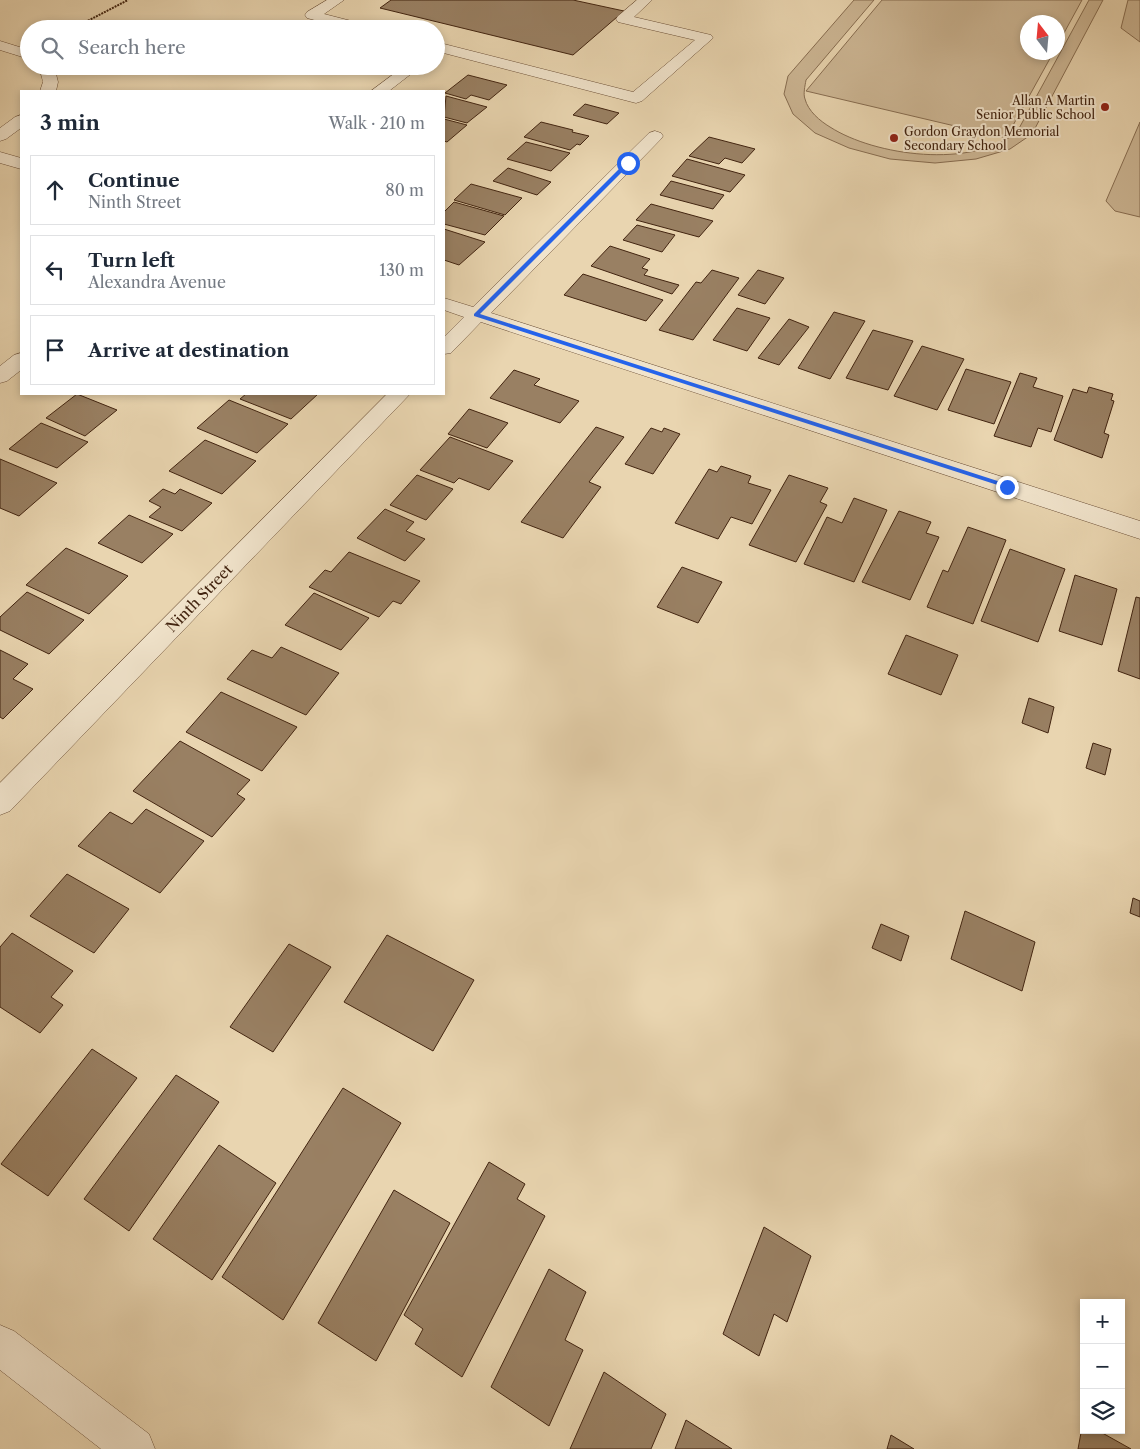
<!DOCTYPE html>
<meta charset="utf-8">
<style>
:root{--surface:#fff;--page:#f2f2f3;--text:#1f2937;--muted:#747a83;--line:#e0e1e3}
body{margin:0;font-family:"Libre Caslon Text",serif;background:var(--page);color:var(--text)}
.controls{position:absolute;right:15px;bottom:15px;display:grid;overflow:hidden;border-radius:0px;box-shadow:0 2px 8px #0003}
.controls button{width:45px;height:45px;display:grid;place-items:center;padding:0;border:0;border-bottom:1px solid var(--line);background:var(--surface);color:var(--text);font:25px sans-serif}
.compass{position:absolute;left:1020px;top:15px;width:45px;height:45px;border-radius:50%;background:var(--surface);box-shadow:0 2px 8px #0003;rotate:344deg}
.stop{position:absolute;width:15px;height:15px;margin:-11px;border:4px solid #2563eb;border-radius:50%;background:#fff}
.stop.end{background:#2563eb;border-color:#fff;box-shadow:0 1px 5px #0008}
.list{margin:0;padding:0;list-style:none}
h2{display:flex;justify-content:space-between;align-items:center;height:65px;margin:0;padding:0 20px;font-size:21px}
h2 small{font-size:16px;font-weight:400;color:var(--muted)}
.list li{display:grid;grid-template-columns:32px 1fr auto;gap:15px;align-items:center;box-sizing:border-box;height:70px;margin:0 10px 10px;padding:0 10px;border:1px solid var(--line);border-radius:0px}
.list b{display:block;font-size:19px;white-space:nowrap}
.list p{margin:0;font-size:16px;white-space:nowrap;color:var(--muted)}
.list em{font-size:16px;font-style:normal;color:var(--muted)}
.icon{flex:none;width:28px;height:28px;fill:none;stroke:currentColor;stroke-width:2;stroke-linecap:round;stroke-linejoin:round}
.map{position:relative;flex:none;width:1140px;height:1449px;overflow:hidden}
.search{position:absolute;background:var(--surface);box-shadow:0 2px 8px #0003;left:20px;top:20px;width:425px;height:55px;display:flex;align-items:center;gap:12px;box-sizing:border-box;padding:0 18px;border-radius:28px;color:var(--muted);font-size:19px}
.panel{position:absolute;background:var(--surface);box-shadow:0 2px 8px #0003;left:20px;top:90px;width:425px;height:305px;border-radius:0px}
.map>svg:first-child{display:block}
.green{fill:#cdb795;stroke:#886e52}
.building{fill:#998063;stroke:#422410}
.lines{fill:none;stroke-linecap:round;stroke-linejoin:round}
.minor-casing{stroke:#6c5038;stroke-width:1}
.path{stroke:#422410;stroke-width:2;stroke-dasharray:2 1;stroke-linecap:butt}
.minor{fill:#f1e4cc;fill-rule:evenodd}
.route{fill:#2563eb}
.poi-dot{fill:#8f2418;stroke:#f1e4cc;stroke-width:2}
.labels{text-anchor:middle;dominant-baseline:central;stroke-width:4;stroke-linejoin:round;paint-order:stroke}
.far-poi-label{font-size:12px;fill:#422410;stroke:#f1e4cc;text-anchor:end}
.street-label{font-size:15px;fill:#422410;stroke:#f1e4cc}
</style>
<div class="map">
<svg width="1140" height="1449" viewBox="0 0 1140 1449">
<rect width="100%" height="100%" fill="#e9d5b0"/>
<filter id="stains"><feTurbulence type="fractalNoise" baseFrequency=".004" numOctaves="4"/><feColorMatrix values="0 0 0 0 .2 0 0 0 0 .09 0 0 0 0 .02 0 0 0 .5 -.17"/></filter>
<radialGradient id="worn" r=".72"><stop offset=".6" stop-color="#630" stop-opacity="0"/><stop offset="1" stop-color="#630" stop-opacity=".3"/></radialGradient>
<g class="green">
<path d="M854,0H874L806,80C805,86 803,94 805,99C808,111 820,121 830,127C875,156 972,169 1017,132L1089,0H1103L1032,134L1010,149L976,159L935,163L890,159L849,148L815,133L793,114L784,94L788,76Z"/>
<path d="M882,0H1082L1058,44V22H1028V52L1053,53L1006,138L806,91Z"/>
<path d="M1128,0H1140V42L1121,28Z"/>
<path d="M1140,122V217L1115,211L1106,201Z"/>
</g>
<g class="building">
<path d="M391,0H573L624,11L573,55L380,8Z"/>
<path d="M468,75L507,85L489,100L471,95L466,99L445,93Z"/>
<path d="M446,96L487,107L467,123L444,117Z"/>
<path d="M585,104L619,113L607,124L573,115Z"/>
<path d="M444,119L467,125L447,142L444,141Z"/>
<path d="M541,122L573,130L572,132L589,136L580,145L577,144L570,150L524,137Z"/>
<path d="M709,137L755,149L742,163L725,158L719,164L689,156Z"/>
<path d="M526,142L570,153L551,171L507,159Z"/>
<path d="M687,159L745,175L730,192L672,176Z"/>
<path d="M508,168L551,182L537,195L493,181Z"/>
<path d="M671,181L724,195L713,209L660,195Z"/>
<path d="M471,184L522,198L505,215L454,200Z"/>
<path d="M454,202L504,216L485,235L444,224V212Z"/>
<path d="M651,204L713,221L699,237L636,220Z"/>
<path d="M637,225L675,235L662,252L623,240Z"/>
<path d="M444,229L485,242L459,265L444,260Z"/>
<path d="M610,246L650,259L642,268L648,270L644,275L679,285L672,294L591,266Z"/>
<path d="M712,270L739,278L693,340L659,330L696,282L701,283Z"/>
<path d="M758,270L784,278L765,304L738,295Z"/>
<path d="M583,274L663,300L646,321L564,295Z"/>
<path d="M737,308L770,318L747,351L713,340Z"/>
<path d="M834,312L865,321L830,379L798,368Z"/>
<path d="M789,319L809,327L779,365L758,358Z"/>
<path d="M873,330L913,341L888,390L846,378Z"/>
<path d="M922,346L964,359L937,410L894,396Z"/>
<path d="M966,369L1011,382L994,424L948,410Z"/>
<path d="M514,370L540,379L534,385L579,401L560,423L490,398Z"/>
<path d="M1020,373L1037,378L1033,387L1063,396L1051,432L1038,428L1031,447L994,436Z"/>
<path d="M1089,387L1113,394L1111,400L1114,401L1104,433L1109,435L1102,458L1054,440L1073,389L1087,393Z"/>
<path d="M77,394L117,410L85,436L46,418Z"/>
<path d="M246,394H318L291,419L240,399Z"/>
<path d="M229,400L288,424L257,453L197,428Z"/>
<path d="M469,409L508,423L487,448L448,434Z"/>
<path d="M41,423L88,442L57,468L9,449Z"/>
<path d="M596,427L624,437L589,482L601,487L563,538L521,522Z"/>
<path d="M651,428L662,432L664,428L680,434L653,474L625,464Z"/>
<path d="M450,437L513,461L489,490L459,478L454,483L420,470Z"/>
<path d="M205,440L256,461L222,494L169,471Z"/>
<path d="M0,459L57,483L19,516L0,508Z"/>
<path d="M721,466L751,476L748,483L771,490L752,524L731,517L718,539L675,523L709,469L717,472Z"/>
<path d="M417,475L453,489L426,520L390,505Z"/>
<path d="M789,475L828,488L820,502L827,505L796,562L749,545Z"/>
<path d="M163,489L175,494L180,489L212,503L182,531L149,517L161,507L149,501Z"/>
<path d="M854,498L887,510L854,582L804,564L827,517L842,523Z"/>
<path d="M385,509L414,522L406,531L425,539L405,561L357,538Z"/>
<path d="M899,511L931,522L926,533L939,537L910,600L862,582Z"/>
<path d="M129,515L173,534L142,563L98,543Z"/>
<path d="M968,527L1006,540L973,624L927,607L943,570L948,572Z"/>
<path d="M66,548L128,576L89,614L26,585Z"/>
<path d="M1010,549L1065,569L1038,642L981,621Z"/>
<path d="M349,552L420,581L401,604L393,601L379,617L309,587L325,570L331,572Z"/>
<path d="M682,567L722,582L698,623L657,607Z"/>
<path d="M1075,575L1117,589L1102,645L1059,631Z"/>
<path d="M27,592L84,620L49,654L0,630V617Z"/>
<path d="M314,593L369,618L341,650L285,625Z"/>
<path d="M1136,597L1140,598V679L1118,671Z"/>
<path d="M906,635L958,655L941,695L888,674Z"/>
<path d="M281,647L339,673L306,715L227,679L252,650L272,658Z"/>
<path d="M0,650L28,664L13,679L33,689L3,719L0,717Z"/>
<path d="M221,692L297,727L262,771L186,732Z"/>
<path d="M1029,698L1054,707L1048,733L1022,723Z"/>
<path d="M180,741L250,780L237,794L245,799L212,837L133,791Z"/>
<path d="M1093,743L1111,749L1105,775L1086,768Z"/>
<path d="M146,809L204,841L160,893L78,846L110,812L132,824Z"/>
<path d="M67,874L129,909L94,953L30,916Z"/>
<path d="M1133,898L1140,901V917L1130,913Z"/>
<path d="M965,911L1035,942L1022,991L951,959Z"/>
<path d="M881,924L909,936L901,961L872,948Z"/>
<path d="M12,933L73,971L51,997L63,1005L40,1033L0,1007V947Z"/>
<path d="M387,935L474,980L433,1051L344,1002Z"/>
<path d="M289,944L331,967L273,1052L230,1027Z"/>
<path d="M92,1049L137,1078L48,1196L1,1164Z"/>
<path d="M176,1075L219,1102L129,1231L84,1199Z"/>
<path d="M343,1088L401,1123L283,1320L222,1277Z"/>
<path d="M219,1145L276,1183L212,1280L153,1239Z"/>
<path d="M489,1162L525,1184L517,1199L545,1216L462,1377L415,1344L423,1329L404,1315Z"/>
<path d="M394,1190L450,1223L376,1361L318,1323Z"/>
<path d="M764,1227L811,1256L787,1322L774,1314L759,1356L723,1334Z"/>
<path d="M549,1269L586,1292L565,1340L583,1350L549,1426L491,1387Z"/>
<path d="M604,1372L666,1414L651,1449H570Z"/>
<path d="M686,1420L732,1449H675Z"/>
<path d="M1083,1422L1084,1430H1097L1131,1449H1078Z"/>
<path d="M891,1435L914,1449H887Z"/>
</g>
<g class="lines">
<defs>
<g id="minor">
<path d="M327,0H344L324,14L371,26L373,29H348L307,18L305,15L307,12Z"/>
<path d="M637,0H652L634,17L711,35L713,38L642,101L636,103L436,51V42L633,92L695,40L618,22L616,19L618,16Z"/>
<path d="M0,41L29,50V59L0,50Z"/>
<path d="M39,66H54L58,82L56,91H40L43,82Z"/>
<path d="M403,67L411,66L416,70L389,91H371Z"/>
<path d="M21,115V128L6,139L0,141V128L15,117Z"/>
<path d="M655,131L661,133L663,136L661,139L491,313L1140,521V539L481,322L451,353L444,354V337L464,317L444,310V298L473,307L649,133Z"/>
<path d="M0,152L21,158V169L0,163Z"/>
<path d="M21,353V370L7,381L0,383V366L14,355Z"/>
<path d="M387,394H410L10,811L0,815V783Z"/>
<path d="M0,1325L14,1331L149,1434L155,1449H101L0,1370Z"/>
</g>
</defs>
<use href="#minor" class="minor-casing"/>
<path class="path" d="M72,29L128,0"/>
<use href="#minor" class="minor"/>
</g>
<path class="route" d="M626,162L631,163L480,314L1010,485V489L474,316V314Z"/>
<g class="poi-dot">
<circle cx="1105" cy="107" r="5"/>
<circle cx="894" cy="138" r="5"/>
</g>
<g class="labels">
<g class="far-poi-label">
<text x="1095" y="100">Allan A Martin<tspan x="1095" dy="14">Senior Public School</tspan></text>
<text x="904" y="131" text-anchor="start">Gordon Graydon Memorial<tspan x="904" dy="14">Secondary School</tspan></text>
</g>
<g class="street-label">
<text transform="translate(199 598) rotate(-46)">Ninth Street</text>
</g>
</g>
<rect width="100%" height="100%" filter="url(#stains)"/>
<rect width="100%" height="100%" fill="url(#worn)"/>
</svg>
<div class="controls">
<button>+</button>
<button>−</button>
<button><svg class="icon" aria-label="layers" viewBox="0 0 24 24"><path d="M12 4l9 5-9 5-9-5zM3 14l9 5 9-5"/></svg></button>
</div>
<svg class="compass" viewBox="-18 -18 36 36"><path d="M0-13l5 13h-10z" fill="#e53935"/><path d="M0 13l5-13h-10z" fill="#747a83"/></svg>
<div class="stop" style="left:628px;top:163px"></div>
<div class="stop end" style="left:1007px;top:487px"></div>
<div class="search"><svg class="icon" aria-label="search" viewBox="0 0 24 24"><circle cx="10" cy="10" r="6"/><path d="M15 15l6 6"/></svg>Search here</div>
<section class="panel">
<h2>3 min<small>Walk · 210 m</small></h2>
<ul class="list">
<li><svg class="icon" aria-label="ahead" viewBox="0 0 24 24"><path d="M12 20V5M6 11l6-6 6 6"/></svg><div><b>Continue</b><p>Ninth Street</p></div><em>80 m</em></li>
<li><svg class="icon" aria-label="left" viewBox="0 0 24 24"><path d="M17 20v-9H6M10 6l-5 5 5 5"/></svg><div><b>Turn left</b><p>Alexandra Avenue</p></div><em>130 m</em></li>
<li><svg class="icon" aria-label="arrive" viewBox="0 0 24 24"><path d="M6 21V4h12l-3 4 3 4H6"/></svg><div><b>Arrive at destination</b></div></li>
</ul>
</section>
</div>
